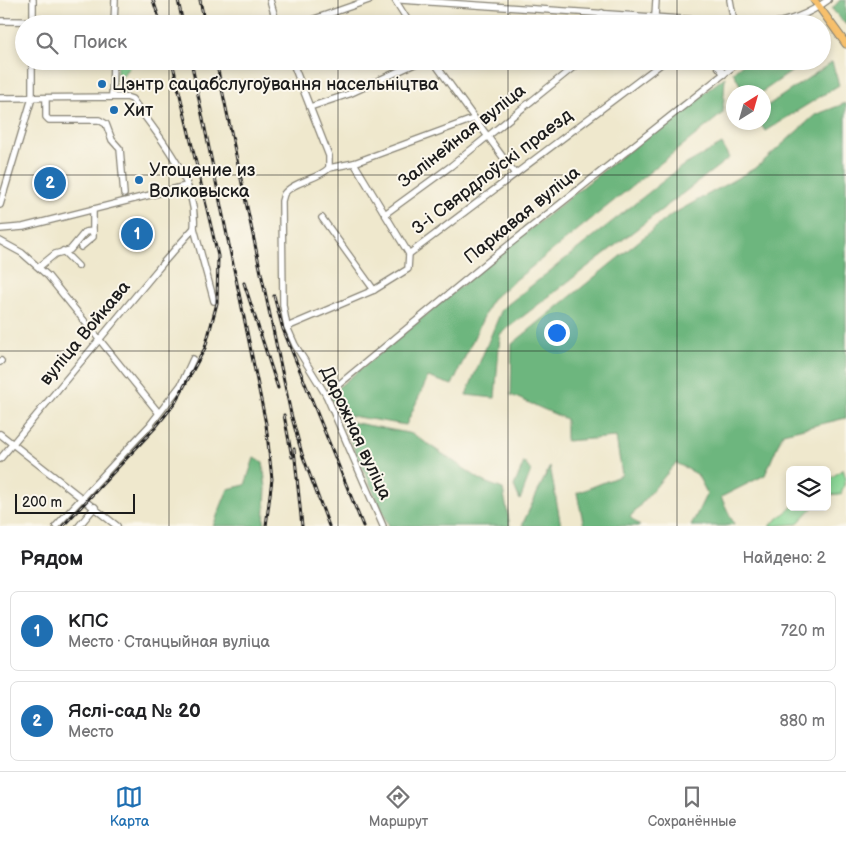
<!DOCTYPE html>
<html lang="ru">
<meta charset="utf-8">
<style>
:root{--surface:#fff;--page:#f2f2f2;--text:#202124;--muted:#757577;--line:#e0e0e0;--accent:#1f6fb2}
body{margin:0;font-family:"Balsamiq Sans",sans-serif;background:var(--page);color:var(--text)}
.controls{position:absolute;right:15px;bottom:15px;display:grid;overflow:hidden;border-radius:8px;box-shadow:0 2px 8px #0003}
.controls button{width:45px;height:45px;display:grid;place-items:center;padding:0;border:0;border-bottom:1px solid var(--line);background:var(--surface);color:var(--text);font:25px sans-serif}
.compass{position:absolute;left:726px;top:85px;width:45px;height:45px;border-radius:50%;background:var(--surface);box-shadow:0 2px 8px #0003;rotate:37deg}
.scale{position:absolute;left:15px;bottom:12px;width:120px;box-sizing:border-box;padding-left:5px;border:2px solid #1c1c1c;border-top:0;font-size:14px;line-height:18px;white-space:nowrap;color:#1c1c1c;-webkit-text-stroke:4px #fbf7ec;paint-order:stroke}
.you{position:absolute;left:556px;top:332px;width:18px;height:18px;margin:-12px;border:4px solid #fff;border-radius:50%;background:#1a73e8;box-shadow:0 0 0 8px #1a73e833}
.badge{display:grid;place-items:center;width:32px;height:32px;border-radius:50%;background:var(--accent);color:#fff;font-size:16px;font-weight:700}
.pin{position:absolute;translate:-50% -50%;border:2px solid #fff;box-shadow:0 1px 5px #0006}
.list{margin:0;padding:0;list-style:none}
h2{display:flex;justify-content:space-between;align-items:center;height:65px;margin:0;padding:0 20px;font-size:21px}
h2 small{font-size:16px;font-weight:400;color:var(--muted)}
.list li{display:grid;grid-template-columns:32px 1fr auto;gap:15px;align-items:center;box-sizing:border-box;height:80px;margin:0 10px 10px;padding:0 10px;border:1px solid var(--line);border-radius:8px}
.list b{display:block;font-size:19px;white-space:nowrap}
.list p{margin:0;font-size:16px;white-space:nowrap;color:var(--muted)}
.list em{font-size:16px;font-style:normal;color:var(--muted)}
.icon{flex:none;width:28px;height:28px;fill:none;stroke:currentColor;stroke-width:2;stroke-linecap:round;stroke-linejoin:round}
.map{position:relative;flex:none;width:846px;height:526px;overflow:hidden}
.search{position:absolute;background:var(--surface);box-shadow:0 2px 8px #0003;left:15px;right:15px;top:15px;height:55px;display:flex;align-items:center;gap:12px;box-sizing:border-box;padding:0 18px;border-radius:28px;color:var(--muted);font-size:19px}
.sheet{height:245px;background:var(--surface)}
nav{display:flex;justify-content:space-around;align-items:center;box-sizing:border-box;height:70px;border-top:1px solid var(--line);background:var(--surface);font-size:14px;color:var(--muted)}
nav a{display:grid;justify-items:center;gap:2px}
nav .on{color:var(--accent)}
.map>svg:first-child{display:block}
.green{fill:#87d594;stroke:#527858}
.forest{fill:#6db67e;stroke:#44694d}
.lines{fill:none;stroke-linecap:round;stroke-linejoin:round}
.minor-casing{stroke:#868274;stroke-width:8}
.major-casing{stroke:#868274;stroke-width:9}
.minor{stroke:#fff;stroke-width:5.5}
.major{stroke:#f7c06c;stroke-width:7}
.rail-casing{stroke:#1c1c1c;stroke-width:3}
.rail{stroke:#fbf7ec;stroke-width:1;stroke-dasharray:4;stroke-linecap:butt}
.grid{fill:none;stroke:#1c1c1c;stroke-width:1;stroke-opacity:0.55}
.poi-dot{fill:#1f6fb2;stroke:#fbf7ec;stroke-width:2}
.labels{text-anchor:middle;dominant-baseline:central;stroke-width:4;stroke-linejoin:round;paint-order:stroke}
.poi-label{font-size:18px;fill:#1c1c1c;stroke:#fbf7ec;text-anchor:start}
.street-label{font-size:18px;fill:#1c1c1c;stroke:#fbf7ec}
</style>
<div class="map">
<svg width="846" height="526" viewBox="0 0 846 526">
<rect width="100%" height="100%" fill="#fbf7ec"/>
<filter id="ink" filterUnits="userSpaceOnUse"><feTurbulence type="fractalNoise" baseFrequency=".02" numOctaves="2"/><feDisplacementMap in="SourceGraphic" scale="10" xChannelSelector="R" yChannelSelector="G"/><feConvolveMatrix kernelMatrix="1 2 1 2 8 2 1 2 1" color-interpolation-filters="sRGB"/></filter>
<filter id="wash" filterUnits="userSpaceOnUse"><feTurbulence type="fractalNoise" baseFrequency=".0096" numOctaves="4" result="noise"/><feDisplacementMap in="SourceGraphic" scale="20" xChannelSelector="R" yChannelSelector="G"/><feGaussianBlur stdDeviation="1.12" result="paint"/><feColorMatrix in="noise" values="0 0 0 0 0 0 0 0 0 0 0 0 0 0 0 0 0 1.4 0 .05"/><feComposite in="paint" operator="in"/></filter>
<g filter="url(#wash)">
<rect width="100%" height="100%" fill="#efe8cd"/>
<g class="green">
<path d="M117,61H134L117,82Z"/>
<path d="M843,469L846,479L841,494L827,495V481Z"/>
<path d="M792,507H813L797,524L769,526Z"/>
</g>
<g class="forest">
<path d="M840,0H846V25L832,9Z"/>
<path d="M746,61H807L762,92H744L733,72Z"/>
<path d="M832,62L839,85L765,131L760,123L764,122V108Z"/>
<path d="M725,77L723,113L492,299L452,385L428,377L406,425L339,414L329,395C459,288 589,178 725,77Z"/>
<path d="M846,103V418L783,433L765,475L721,497L734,524L725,526H691L707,493L697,474L676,463L630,517L640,526H584L577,493L622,475L616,437L566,441V419L511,395L512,344L671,215L757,167L815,115Z"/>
<path d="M722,144L729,158L500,334L495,398L466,395L502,309L681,167Z"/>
<path d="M341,420L413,434L484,482L503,489L510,526H389Z"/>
<path d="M254,458L263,462L266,488L264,526H213L228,489L245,485Z"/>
<path d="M524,462L531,471L520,500L514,486Z"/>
<path d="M550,466L561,526H523V523Z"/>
</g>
</g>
<g filter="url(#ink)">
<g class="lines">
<defs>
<g id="minor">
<path d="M33,0V23"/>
<path d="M270,0L277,24"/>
<path d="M395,0L410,24"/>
<path d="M401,0L755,24"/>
<path d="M730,0L734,22"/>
<path d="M602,13L608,24"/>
<path d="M655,16L656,0"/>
<path d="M0,21L114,22"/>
<path d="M114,24L115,0"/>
<path d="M300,24L369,0"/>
<path d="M767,24C790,22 809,14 828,0"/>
<path d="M292,61L329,156V168C317,180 294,181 284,194L282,201L283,305L287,327L295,345L326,395L383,526"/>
<path d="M433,61L515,174"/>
<path d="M714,61L724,74"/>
<path d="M112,97L113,61"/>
<path d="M0,98L126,97L132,99C159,137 198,179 194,228L214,301"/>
<path d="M46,98V117L49,120H99L106,124L112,140L120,149L124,194"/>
<path d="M310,107L349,94L421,61"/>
<path d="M354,163L409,254"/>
<path d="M329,168L354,163L473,119"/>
<path d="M0,205L32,98V61"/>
<path d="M385,214L451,166L581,61"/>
<path d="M322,218L374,290"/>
<path d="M0,229L23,227L186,186"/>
<path d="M0,241L22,253L48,276L158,412"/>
<path d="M81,247L93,237V231"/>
<path d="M63,251L78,266"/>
<path d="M39,267L55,254L70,250L85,232L93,231V209"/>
<path d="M287,327L374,290L408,269L409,254L665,61"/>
<path d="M0,362L1,361"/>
<path d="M326,395L496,255L740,61"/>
<path d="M0,434L117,526"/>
<path d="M0,459L163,263L194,228"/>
<path d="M56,526L150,425L181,385L193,359"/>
<path d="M79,526L95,507"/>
</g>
<path id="major" d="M814,0L846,44"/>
</defs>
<use href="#minor" class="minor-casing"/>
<use href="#major" class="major-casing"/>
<use href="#minor" class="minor"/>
<use href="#major" class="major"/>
<defs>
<g id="rail">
<path d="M153,0L161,24"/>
<path d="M178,0L183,24"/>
<path d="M200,0L205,24"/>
<path d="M191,61L266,424L272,479L266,526"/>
<path d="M216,61L291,414L302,454L329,526"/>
<path d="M244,283L278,388"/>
<path d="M274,296L283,329L363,526"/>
<path d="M284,415L292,457"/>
<path d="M294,449L302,526"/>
<path d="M63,526L155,428L175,403L205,348L217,303L218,256L172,61"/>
</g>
</defs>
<use href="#rail" class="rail-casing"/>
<use href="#rail" class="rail"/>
</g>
</g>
<path class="grid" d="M169,0V24M338,0V24M508,0V24M677,0V24M169,61V526M338,61V526M508,61V526M677,61V526M0,175H846M0,351H846"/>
<g class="poi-dot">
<circle cx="102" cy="84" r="5"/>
<circle cx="114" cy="110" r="5"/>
<circle cx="139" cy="180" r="5"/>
</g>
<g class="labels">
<g class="poi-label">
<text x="112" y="84">Цэнтр сацабслугоўвання насельніцтва</text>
<text x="124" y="110">Хит</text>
<text x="149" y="170">Угощение из<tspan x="149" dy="21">Волковыска</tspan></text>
</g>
<g class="street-label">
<text transform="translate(462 136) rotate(-38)">Залінейная вуліца</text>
<text transform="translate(492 172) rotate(-37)">3-і Свярдлоўскі праезд</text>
<text transform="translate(522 215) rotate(-39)">Паркавая вуліца</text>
<text transform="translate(85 333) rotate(-50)">вуліца Войкава</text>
<text transform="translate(356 433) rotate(65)">Дарожная вуліца</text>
</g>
</g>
</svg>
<div class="controls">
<button><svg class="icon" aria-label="layers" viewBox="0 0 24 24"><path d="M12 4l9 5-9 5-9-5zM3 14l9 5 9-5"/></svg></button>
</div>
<svg class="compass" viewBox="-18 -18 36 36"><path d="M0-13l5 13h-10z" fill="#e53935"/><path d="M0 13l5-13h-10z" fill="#757577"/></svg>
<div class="scale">200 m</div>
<div class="you"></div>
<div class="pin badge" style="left:137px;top:234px">1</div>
<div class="pin badge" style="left:50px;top:183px">2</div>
<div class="search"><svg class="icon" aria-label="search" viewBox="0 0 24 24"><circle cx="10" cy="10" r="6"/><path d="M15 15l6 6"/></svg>Поиск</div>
</div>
<section class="sheet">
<h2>Рядом<small>Найдено: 2</small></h2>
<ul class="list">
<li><span class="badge">1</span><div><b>КПС</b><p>Место · Станцыйная вуліца</p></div><em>720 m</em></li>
<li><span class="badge">2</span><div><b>Яслі-сад № 20</b><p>Место</p></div><em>880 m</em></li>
</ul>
</section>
<nav>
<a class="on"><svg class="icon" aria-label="map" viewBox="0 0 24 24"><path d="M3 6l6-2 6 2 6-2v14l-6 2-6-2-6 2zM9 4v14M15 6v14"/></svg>Карта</a>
<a><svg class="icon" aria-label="directions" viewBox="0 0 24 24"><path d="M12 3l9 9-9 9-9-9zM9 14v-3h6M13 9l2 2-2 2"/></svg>Маршрут</a>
<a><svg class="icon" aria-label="saved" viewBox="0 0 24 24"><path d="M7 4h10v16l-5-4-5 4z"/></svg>Сохранённые</a>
</nav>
